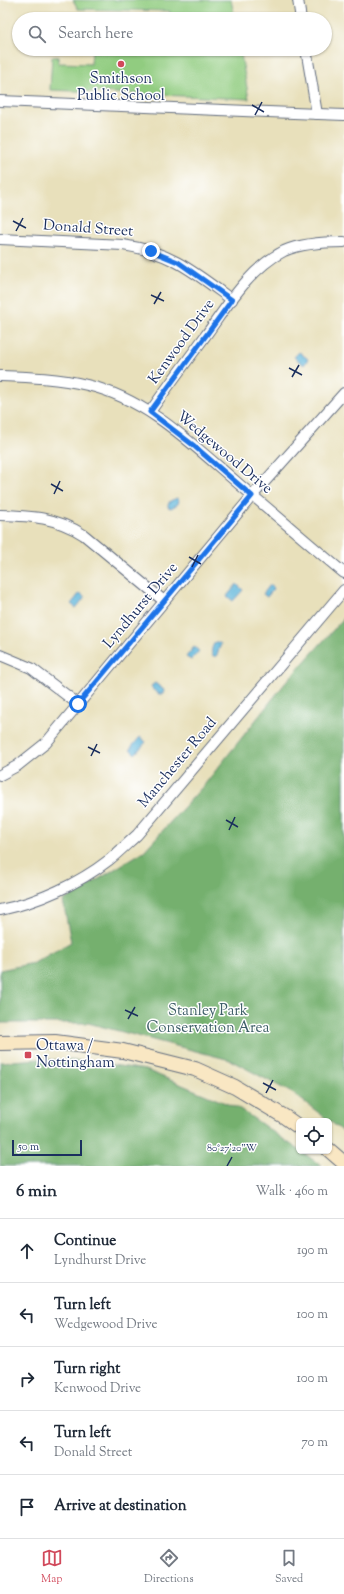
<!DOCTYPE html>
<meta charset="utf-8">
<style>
:root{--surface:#fff;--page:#f6f6f7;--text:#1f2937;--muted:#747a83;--line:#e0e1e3;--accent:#d1495b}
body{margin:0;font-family:"Sorts Mill Goudy",serif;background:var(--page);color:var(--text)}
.controls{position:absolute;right:12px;bottom:12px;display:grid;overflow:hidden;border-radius:6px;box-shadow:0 1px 3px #0004}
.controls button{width:36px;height:36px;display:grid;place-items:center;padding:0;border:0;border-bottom:1px solid var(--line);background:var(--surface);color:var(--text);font:20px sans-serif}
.scale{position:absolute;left:12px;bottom:10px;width:70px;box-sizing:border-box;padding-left:4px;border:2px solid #1b2f5e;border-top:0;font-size:11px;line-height:14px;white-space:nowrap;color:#1b2f5e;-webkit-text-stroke:3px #fff;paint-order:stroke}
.stop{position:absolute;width:12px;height:12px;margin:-9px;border:3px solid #1a73e8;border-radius:50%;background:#fff}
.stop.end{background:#1a73e8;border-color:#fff;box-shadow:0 1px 4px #0008}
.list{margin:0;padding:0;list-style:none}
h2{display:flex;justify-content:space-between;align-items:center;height:52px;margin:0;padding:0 16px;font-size:17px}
h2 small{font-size:13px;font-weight:400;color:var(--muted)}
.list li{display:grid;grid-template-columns:26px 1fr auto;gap:12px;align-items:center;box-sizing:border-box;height:64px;padding:0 16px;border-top:1px solid var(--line)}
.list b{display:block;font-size:15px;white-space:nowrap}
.list p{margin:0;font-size:13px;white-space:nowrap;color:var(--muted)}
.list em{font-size:13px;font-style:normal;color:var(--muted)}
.icon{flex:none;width:22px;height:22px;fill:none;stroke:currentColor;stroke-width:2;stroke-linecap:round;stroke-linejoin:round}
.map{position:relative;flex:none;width:344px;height:1166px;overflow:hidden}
.search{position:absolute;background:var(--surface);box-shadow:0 1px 3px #0004;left:12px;right:12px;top:12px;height:44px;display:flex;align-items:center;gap:10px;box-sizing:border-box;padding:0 14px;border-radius:22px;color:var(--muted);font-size:15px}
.sheet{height:372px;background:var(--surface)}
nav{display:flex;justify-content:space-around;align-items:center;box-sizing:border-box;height:56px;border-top:1px solid var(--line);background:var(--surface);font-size:11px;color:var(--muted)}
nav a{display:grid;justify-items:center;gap:2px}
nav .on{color:var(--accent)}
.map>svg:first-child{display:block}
.green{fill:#91cc80;stroke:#567e6f}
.forest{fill:#74b06e;stroke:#487066}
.water{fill:#5ab3d8;stroke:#3a719b}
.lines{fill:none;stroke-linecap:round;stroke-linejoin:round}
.street-casing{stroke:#636d7f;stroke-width:12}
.secondary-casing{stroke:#636d7f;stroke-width:16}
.street{stroke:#fff;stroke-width:10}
.secondary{stroke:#f9e7c3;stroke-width:14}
.route{stroke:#1a73e8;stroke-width:5}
.ticks{fill:none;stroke:#1b2f5e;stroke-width:1.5}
.poi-dot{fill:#d1495b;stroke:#fff;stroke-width:1.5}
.labels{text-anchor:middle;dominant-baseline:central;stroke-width:3;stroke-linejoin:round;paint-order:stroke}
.poi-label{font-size:15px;fill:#1b2f5e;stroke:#fff}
.street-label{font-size:15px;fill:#1b2f5e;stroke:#fff}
.park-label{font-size:15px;fill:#3e5e68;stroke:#fff}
.ticks-label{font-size:10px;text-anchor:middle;fill:#1b2f5e;stroke:#fff;stroke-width:3;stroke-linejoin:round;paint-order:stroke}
</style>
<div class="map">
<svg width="344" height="1166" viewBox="0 0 344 1166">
<rect width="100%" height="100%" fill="#fff"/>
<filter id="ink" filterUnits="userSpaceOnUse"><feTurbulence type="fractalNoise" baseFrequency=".025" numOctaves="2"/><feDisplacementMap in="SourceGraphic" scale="8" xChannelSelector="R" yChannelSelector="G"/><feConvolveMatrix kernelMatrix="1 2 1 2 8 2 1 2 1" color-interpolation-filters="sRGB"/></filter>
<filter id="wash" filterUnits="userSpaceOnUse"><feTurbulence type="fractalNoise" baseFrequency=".012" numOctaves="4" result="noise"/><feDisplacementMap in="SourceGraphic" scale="16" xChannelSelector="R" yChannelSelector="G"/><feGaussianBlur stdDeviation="0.9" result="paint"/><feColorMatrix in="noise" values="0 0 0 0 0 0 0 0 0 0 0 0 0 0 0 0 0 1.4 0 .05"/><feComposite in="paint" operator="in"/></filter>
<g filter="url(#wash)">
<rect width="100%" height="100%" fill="#e8e0bb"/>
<g class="green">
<path d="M73,0H231L235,19H170V11L78,9Z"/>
<path d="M169,49H240L249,99L50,90L52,57H58V63L91,64L92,51L169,54Z"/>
</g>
<g class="forest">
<path d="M344,618V1132L294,1094L230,1060L88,1023H0V970L34,963L71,942L63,901L144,851L205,784L286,682Z"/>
<path d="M38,1059L86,1061L146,1070L240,1109L322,1166H0V1062Z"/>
</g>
<g class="water">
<path d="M299,352L308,359L304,365L294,357Z"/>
<path d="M177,498L179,500L178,504L171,508L168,507V505L170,501Z"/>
<path d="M237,584L243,590L233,601L227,596Z"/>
<path d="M270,585L274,588L267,597L263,594Z"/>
<path d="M80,593L85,597L76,608L71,604Z"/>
<path d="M215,642H218L221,644L216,657L212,655C211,650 212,647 215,642Z"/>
<path d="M194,647L199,651L191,660L186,657Z"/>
<path d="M155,683L164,690L163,694H159L152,689L151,686Z"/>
<path d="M140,737L146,742L135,754L130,749Z"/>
</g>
</g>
<g filter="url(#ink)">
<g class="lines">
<defs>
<g id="street">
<path d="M298,0L301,19"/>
<path d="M306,49L317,114"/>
<path d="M0,101L344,115"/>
<path d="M0,239L123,245C171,252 194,272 232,300"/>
<path d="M0,376C29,377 59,378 87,385C148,399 194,446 240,485C275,514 309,544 344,573"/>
<path d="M150,412C168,386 187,361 206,335C227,306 250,268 284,251C302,243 325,242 344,242"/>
<path d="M0,515C32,516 56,517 84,535L164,601"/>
<path d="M0,655L31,668L78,704"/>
<path d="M0,775L17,766L46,743L252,496L344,393"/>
<path d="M0,910C39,902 78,884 109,860C119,852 128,843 137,835L344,590"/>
</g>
<g id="secondary">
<path d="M0,1043L55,1042L123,1051L195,1069L235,1087L285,1117L299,1127"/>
<path d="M329,1150L344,1163"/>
</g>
</defs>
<use href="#street" class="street-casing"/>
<use href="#secondary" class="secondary-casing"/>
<use href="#street" class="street"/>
<use href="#secondary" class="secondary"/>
</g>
</g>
<g class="lines" filter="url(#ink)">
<path class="route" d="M78,704L252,496L193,445L150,412L232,300L178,262L151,251"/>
</g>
<path class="ticks" d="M252,105L264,112M255,115L262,102M13,221L26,228M16,231L23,218M151,295L164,301M154,304L161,292M289,368L302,375M292,377L299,365M51,484L63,491M54,494L60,481M189,557L201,564M192,567L198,555M88,747L100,753M91,756L97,744M226,820L238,827M229,830L235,817M125,1010L138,1016M128,1019L135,1007M263,1083L276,1090M266,1093L273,1080M227,1166L232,1157"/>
<g class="poi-dot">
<circle cx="121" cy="64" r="4"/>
<rect x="24" y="1051" width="8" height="8" rx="2"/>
</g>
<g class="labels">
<g class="poi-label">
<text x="121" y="79">Smithson<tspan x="121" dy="17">Public School</tspan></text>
<text x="36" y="1046" text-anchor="start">Ottawa /<tspan x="36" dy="17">Nottingham</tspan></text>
</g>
<g class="street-label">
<text transform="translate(88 229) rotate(4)">Donald Street</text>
<text transform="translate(182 342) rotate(-54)">Kenwood Drive</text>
<text transform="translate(224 453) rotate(40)">Wedgewood Drive</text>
<text transform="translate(141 606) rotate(-50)">Lyndhurst Drive</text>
<text transform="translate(178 763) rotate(-50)">Manchester Road</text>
</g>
<g class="park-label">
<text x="208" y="1011">Stanley Park<tspan x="208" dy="17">Conservation Area</tspan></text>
</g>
</g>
<g class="ticks-label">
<text x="232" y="1151">80°27'20"W</text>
</g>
</svg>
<div class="controls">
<button><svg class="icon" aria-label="locate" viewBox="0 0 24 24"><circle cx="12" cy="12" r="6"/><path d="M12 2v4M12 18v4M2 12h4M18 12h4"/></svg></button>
</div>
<div class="scale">50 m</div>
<div class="stop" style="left:78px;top:704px"></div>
<div class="stop end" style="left:151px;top:251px"></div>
<div class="search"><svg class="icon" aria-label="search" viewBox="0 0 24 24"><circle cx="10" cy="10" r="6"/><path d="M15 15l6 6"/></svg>Search here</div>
</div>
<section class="sheet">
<h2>6 min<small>Walk · 460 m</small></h2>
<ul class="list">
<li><svg class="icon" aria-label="ahead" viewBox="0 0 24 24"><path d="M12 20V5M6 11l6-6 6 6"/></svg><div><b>Continue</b><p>Lyndhurst Drive</p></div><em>190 m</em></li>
<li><svg class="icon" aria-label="left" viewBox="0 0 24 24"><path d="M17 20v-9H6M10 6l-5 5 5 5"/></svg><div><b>Turn left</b><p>Wedgewood Drive</p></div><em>100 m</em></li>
<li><svg class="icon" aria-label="right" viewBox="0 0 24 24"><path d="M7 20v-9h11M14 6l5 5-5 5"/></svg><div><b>Turn right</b><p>Kenwood Drive</p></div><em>100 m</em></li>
<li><svg class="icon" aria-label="left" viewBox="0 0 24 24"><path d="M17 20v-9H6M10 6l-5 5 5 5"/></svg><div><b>Turn left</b><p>Donald Street</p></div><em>70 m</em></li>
<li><svg class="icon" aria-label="arrive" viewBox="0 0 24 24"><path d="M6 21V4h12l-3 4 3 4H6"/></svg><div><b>Arrive at destination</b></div></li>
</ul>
</section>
<nav>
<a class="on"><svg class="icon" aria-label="map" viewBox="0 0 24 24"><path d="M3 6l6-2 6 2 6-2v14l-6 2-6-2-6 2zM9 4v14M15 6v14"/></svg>Map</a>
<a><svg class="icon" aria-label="directions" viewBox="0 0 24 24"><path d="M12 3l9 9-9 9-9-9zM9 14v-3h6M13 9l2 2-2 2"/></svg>Directions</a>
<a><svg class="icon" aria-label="saved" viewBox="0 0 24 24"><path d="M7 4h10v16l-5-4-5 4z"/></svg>Saved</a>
</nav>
